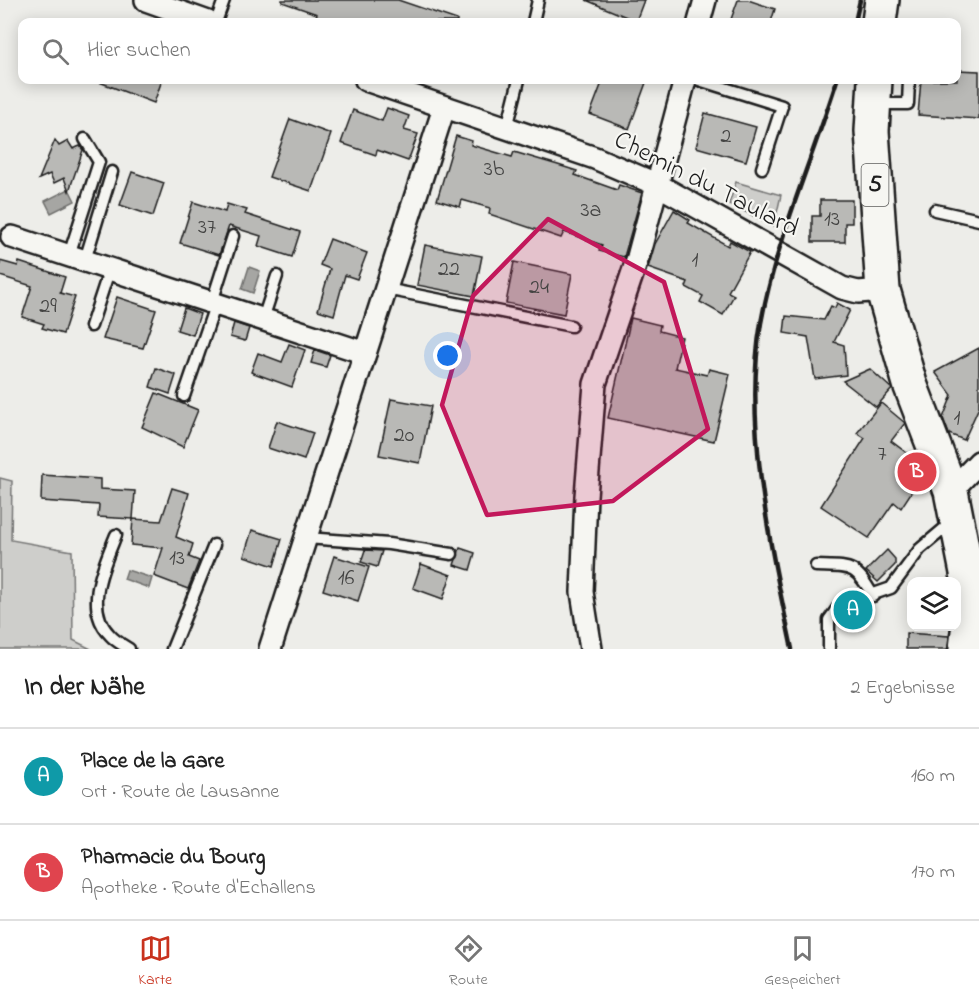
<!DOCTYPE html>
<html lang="de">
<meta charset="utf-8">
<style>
:root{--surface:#fff;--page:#f2f2f2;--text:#222;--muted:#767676;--line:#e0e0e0;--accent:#c8321e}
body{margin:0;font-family:"Indie Flower",sans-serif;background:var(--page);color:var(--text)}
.controls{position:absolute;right:18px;bottom:18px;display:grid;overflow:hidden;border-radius:12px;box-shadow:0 3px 15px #0003}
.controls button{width:54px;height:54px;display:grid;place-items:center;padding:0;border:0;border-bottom:2px solid var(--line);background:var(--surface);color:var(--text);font:30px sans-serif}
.you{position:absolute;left:448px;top:356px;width:21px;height:21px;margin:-15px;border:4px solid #fff;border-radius:50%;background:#1a73e8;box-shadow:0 0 0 9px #1a73e833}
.badge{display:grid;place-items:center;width:39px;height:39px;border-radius:50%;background:var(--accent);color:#fff;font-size:20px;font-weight:700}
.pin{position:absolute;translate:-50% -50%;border:3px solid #fff;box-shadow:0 2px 6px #0006}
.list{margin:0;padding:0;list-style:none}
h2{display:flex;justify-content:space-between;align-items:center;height:78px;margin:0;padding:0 24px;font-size:26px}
h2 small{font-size:20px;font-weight:400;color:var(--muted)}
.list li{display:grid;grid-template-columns:39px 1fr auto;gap:18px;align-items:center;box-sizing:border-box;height:96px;padding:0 24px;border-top:2px solid var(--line)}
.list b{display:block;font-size:22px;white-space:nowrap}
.list p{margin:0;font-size:20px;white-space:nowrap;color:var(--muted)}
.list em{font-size:20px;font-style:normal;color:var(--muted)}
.icon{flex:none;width:33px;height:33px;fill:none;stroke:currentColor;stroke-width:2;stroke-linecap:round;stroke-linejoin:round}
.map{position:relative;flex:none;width:979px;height:649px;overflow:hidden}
.search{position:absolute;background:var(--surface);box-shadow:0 3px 15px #0003;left:18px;right:18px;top:18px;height:66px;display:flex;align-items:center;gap:15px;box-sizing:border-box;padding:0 21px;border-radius:12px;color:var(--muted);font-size:22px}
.sheet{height:270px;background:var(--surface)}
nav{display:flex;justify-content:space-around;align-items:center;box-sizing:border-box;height:84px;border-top:2px solid var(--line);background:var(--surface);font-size:16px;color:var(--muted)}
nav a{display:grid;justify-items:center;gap:3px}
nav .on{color:var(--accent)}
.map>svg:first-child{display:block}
.green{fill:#cececb;stroke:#757574;stroke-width:1.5}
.water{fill:#a6a6a3;stroke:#6f6f6d;stroke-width:1.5}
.building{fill:#b9b9b6;stroke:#1c1c1c;stroke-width:1.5}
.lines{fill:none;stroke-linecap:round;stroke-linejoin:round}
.lane-casing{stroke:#1c1c1c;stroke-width:15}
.street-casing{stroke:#1c1c1c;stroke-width:26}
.primary-casing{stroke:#1c1c1c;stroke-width:38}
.lane{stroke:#f6f6f2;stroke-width:10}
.street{stroke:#f6f6f2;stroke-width:21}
.primary{stroke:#f6f6f2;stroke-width:33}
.rail{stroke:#1c1c1c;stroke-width:4.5}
.marked{fill:#c2185b;fill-opacity:0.2;stroke:#c2185b;stroke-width:4.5;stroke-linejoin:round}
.labels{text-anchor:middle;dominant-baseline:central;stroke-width:4.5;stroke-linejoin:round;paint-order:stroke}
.number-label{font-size:22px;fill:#434342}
.shield{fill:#f6f6f2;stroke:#5d5d5c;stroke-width:1.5}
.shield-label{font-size:24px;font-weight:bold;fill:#1c1c1c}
.street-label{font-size:26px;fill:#1c1c1c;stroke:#f6f6f2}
</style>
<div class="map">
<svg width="979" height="649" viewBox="0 0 979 649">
<rect width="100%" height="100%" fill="#edede9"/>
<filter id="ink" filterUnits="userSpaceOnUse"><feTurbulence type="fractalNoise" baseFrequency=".0167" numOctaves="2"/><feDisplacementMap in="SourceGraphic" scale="12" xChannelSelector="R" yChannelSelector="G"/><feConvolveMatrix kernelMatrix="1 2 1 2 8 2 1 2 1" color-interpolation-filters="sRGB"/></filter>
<g filter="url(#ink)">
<g class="green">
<path d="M736,182L781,195L774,226L729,204Z"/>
<path d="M0,478L12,481L11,540L72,551L73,640L91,649H0Z"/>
</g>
<g class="water">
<path d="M69,189L75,201L51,213L45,201Z"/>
<path d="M249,267L260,271L253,293L242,289Z"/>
<path d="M127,570L152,578L149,588L124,579Z"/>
</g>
<g class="building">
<path d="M282,0H398L457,20V22H327L315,18L317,14L282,2Z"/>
<path d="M586,0H644L636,21Z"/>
<path d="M738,0H748L775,9L771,22H730Z"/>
<path d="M957,70L979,71V119L918,115L921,80H957Z"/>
<path d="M94,80H162L154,103Z"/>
<path d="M603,80H647L629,129L590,114Z"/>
<path d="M387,108L409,116L404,130L418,134L408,161L377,150L376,155L341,143L353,110L382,121Z"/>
<path d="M705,113L756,127L746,161L696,147Z"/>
<path d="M290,119L331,134L311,191L269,177Z"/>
<path d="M456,136L472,141L471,145L512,157L514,152L558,165L577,171L575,175L617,190L619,185L642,193L624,257L599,251L602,245L564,232L561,238L489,214L490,208L462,200L460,207L437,200Z"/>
<path d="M55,140L59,146L68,141L73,149L80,146L83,150L69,191L64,178L54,183L50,174L39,179Z"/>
<path d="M132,172L164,183L153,216L120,205Z"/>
<path d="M820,200H852V223H845V242H812V216H820Z"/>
<path d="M193,202L225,212L227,204L247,210L245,214L300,232L292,257L258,246L261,236L229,226L219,255L180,243Z"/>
<path d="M674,210L690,220L688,223L728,246L730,241L750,252L728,292L734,295L723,315L700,302L703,296L686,287L688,282L648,268L655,244Z"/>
<path d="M330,239L367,253L357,279L345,275L334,315L318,310L330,269L320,265Z"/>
<path d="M425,245L482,256L474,296L417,285Z"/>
<path d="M0,261L18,266L19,262L65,277L60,293L75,297L63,334L42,328L44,324L22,317L32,286L0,276Z"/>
<path d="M514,262L572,274L564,314L506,303Z"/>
<path d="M117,297L156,310L143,348L103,339Z"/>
<path d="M837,303L850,310L834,342L844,345L846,375L815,379L808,337L784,333L786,316L824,320L831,306L835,308Z"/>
<path d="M184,308L200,314L193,335L177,330Z"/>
<path d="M631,318L660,325L659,331L682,337L675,368L707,375L709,369L730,374L714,441L608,418Z"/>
<path d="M234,323L249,328L245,341L230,337Z"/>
<path d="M289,344L305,350L292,387L251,372L258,353L282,362Z"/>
<path d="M979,348V407L964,440L949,434L943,418L952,395L935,372Z"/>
<path d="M315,350L330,355L326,367L311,363Z"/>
<path d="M156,368L176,375L170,394L150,387Z"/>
<path d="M870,369L892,389L876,407L843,381Z"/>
<path d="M156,393L198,410L183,447L142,427Z"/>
<path d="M391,399L431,406L420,463L379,455Z"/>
<path d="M881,403L905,423L891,441L920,463L924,473L901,508L894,502L869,538L821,506L865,438L857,433Z"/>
<path d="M277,421L313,433L304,460L268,448Z"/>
<path d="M42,475L100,479V489L135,491L133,519L98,517L99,505L41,501Z"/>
<path d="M172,488L189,493L176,537L193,544L189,557L199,561L188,589L154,576L163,548L131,545L133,519L161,521Z"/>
<path d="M252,530L282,539L274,566L244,556Z"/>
<path d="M460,548L475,553L470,570L454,565Z"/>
<path d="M365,550L382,551L377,567L361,562Z"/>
<path d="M887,550L895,559V565L878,582L866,571Z"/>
<path d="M334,556L369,567L358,601L323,590Z"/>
<path d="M421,564L451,575L443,599L413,588Z"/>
<path d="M906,633L949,636L948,649H906Z"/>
</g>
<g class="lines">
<defs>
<g id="lane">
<path d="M216,22L224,0"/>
<path d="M533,22L538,0"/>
<path d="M699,80L782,106L762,168"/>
<path d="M876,104H908L909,80"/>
<path d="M507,128L519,80"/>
<path d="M935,210L979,220"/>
<path d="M69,255L99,162L85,139"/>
<path d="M85,260L112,172"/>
<path d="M386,289L571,326"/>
<path d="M212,302L233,236"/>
<path d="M263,319L277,276"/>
<path d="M91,326L110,268"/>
<path d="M184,396L216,303"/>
<path d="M116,535C104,565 83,608 110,635C115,641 123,645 129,649"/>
<path d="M306,538L389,544L452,554"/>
<path d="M816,566C851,567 855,564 873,596"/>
<path d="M172,649L214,545"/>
<path d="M829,649V620L839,606L891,588L920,549L952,522"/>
</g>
<g id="street">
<path d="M146,0L208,22"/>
<path d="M699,22L705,0"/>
<path d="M366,80L595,158L658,185L842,288L858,292L883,290"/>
<path d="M12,237L365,353"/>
<path d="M951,491L979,462"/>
<path d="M270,649L444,108"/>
<path d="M591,649L582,592L586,496L595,384L638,257L685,80"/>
</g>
<g id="primary">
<path d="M879,22L882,0"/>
<path d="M875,80L872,131L883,290L910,384L951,491L972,598L966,649"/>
</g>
</defs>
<use href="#lane" class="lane-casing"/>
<use href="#street" class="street-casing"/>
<use href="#primary" class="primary-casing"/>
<use href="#lane" class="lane"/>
<use href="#street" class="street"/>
<use href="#primary" class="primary"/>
<g class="rail">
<path d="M855,22L860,0"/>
<path d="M792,649C771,549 743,425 761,323C776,240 812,160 837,80"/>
</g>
</g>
</g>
<path class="marked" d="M548,219L664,282L708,429L613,501L487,515L442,405L473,296Z"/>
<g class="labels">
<g class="number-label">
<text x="726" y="137">2</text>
<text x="494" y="170">3b</text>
<text x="591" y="211">3a</text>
<text x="832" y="220">13</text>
<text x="207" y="228">37</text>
<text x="695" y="261">1</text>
<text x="449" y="270">22</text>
<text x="539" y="288">24</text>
<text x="48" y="307">29</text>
<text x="957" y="419">1</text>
<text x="404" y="436">20</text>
<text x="882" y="455">7</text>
<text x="177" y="559">13</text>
<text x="346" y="579">16</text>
</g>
<rect class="shield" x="861.5" y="164" width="27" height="42" rx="4.5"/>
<g class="shield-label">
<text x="875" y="185">5</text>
</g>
<g class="street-label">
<text transform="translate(706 185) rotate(27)">Chemin du Taulard</text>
</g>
</g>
</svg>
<div class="controls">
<button><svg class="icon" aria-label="layers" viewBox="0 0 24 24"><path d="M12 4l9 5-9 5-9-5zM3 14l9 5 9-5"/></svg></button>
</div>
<div class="you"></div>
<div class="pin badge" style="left:853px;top:610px;background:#0f9aa8">A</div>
<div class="pin badge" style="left:917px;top:472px;background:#e0444e">B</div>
<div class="search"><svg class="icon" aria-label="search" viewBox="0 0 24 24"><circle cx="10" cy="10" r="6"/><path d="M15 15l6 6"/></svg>Hier suchen</div>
</div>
<section class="sheet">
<h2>In der Nähe<small>2 Ergebnisse</small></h2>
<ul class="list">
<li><span class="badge" style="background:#0f9aa8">A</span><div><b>Place de la Gare</b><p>Ort · Route de Lausanne</p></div><em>160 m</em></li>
<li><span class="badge" style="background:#e0444e">B</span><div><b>Pharmacie du Bourg</b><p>Apotheke · Route d'Echallens</p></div><em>170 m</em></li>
</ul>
</section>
<nav>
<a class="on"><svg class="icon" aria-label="map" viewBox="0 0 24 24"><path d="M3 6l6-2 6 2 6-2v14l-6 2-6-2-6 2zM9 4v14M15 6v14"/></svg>Karte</a>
<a><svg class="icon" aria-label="directions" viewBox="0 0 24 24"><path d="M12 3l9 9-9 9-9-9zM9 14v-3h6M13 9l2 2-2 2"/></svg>Route</a>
<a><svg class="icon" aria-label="saved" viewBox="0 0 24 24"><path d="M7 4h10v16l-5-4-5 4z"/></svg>Gespeichert</a>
</nav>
